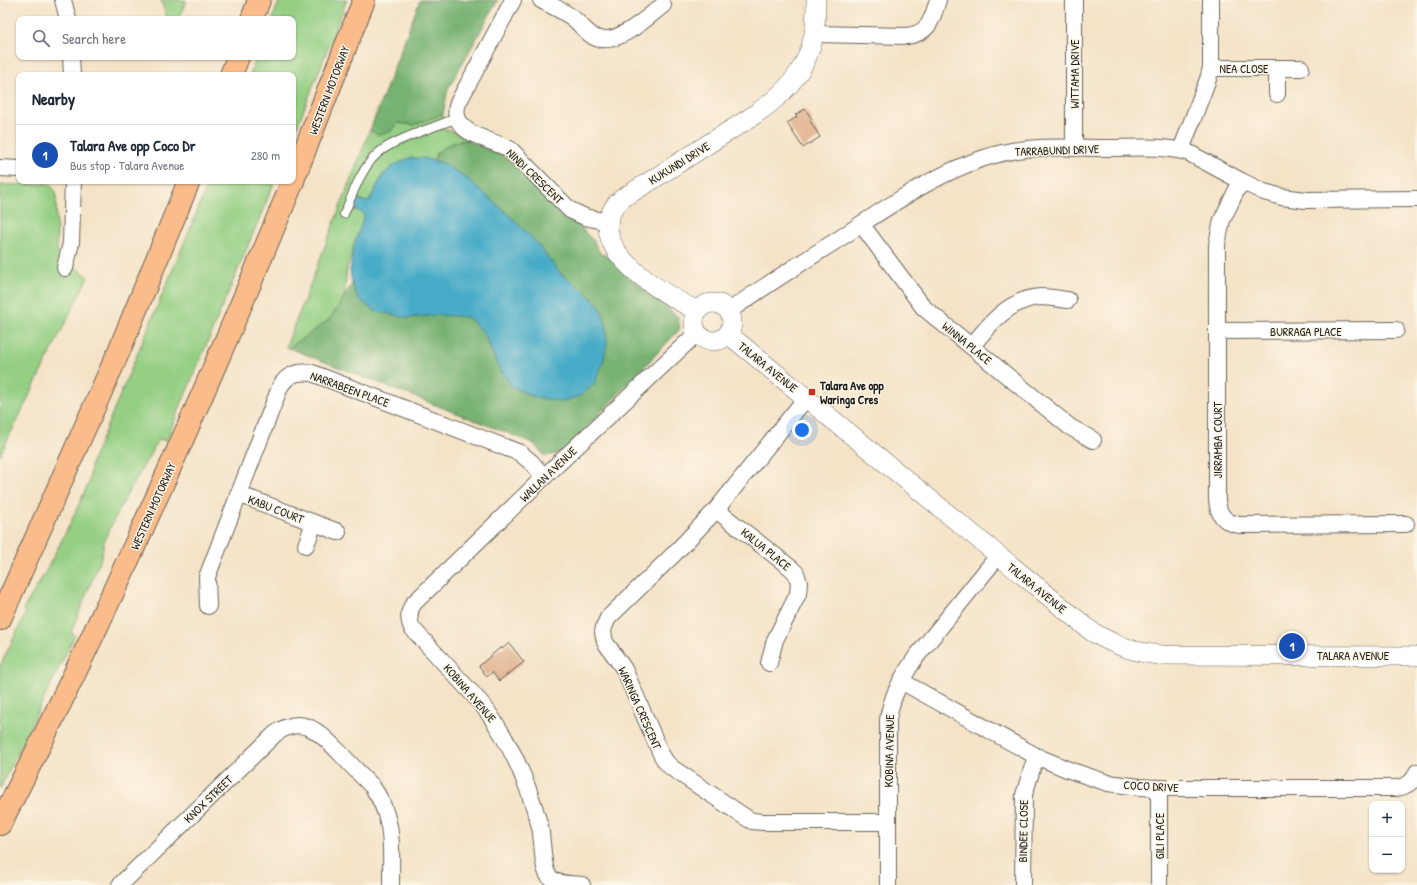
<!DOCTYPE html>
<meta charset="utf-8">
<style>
:root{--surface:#fff;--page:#f6f6f7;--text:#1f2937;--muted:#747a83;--line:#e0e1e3;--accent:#b45309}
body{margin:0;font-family:"Patrick Hand",sans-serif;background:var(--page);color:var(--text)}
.controls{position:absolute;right:12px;bottom:12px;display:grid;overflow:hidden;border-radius:8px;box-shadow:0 1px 3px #0004}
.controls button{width:36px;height:36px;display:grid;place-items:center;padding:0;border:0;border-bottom:1px solid var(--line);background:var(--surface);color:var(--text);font:20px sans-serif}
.you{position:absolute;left:802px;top:430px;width:14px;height:14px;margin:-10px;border:3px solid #fff;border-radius:50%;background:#1a73e8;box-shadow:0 0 0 6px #1a73e833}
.badge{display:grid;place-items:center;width:26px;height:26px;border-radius:50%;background:var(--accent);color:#fff;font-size:13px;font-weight:700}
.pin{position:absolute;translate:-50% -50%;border:2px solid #fff;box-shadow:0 1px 4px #0006}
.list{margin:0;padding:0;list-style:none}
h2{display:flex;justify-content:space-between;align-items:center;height:52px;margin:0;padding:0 16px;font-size:17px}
h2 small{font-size:13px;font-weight:400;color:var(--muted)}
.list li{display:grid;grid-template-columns:26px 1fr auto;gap:12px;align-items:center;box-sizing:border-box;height:60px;padding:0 16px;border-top:1px solid var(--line)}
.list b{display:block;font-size:15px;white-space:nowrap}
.list p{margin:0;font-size:13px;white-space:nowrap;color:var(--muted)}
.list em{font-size:13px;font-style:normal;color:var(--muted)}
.icon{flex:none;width:22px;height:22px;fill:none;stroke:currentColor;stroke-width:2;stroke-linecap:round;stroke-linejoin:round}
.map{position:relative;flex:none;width:1417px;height:885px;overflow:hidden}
.search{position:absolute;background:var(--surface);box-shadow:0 1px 3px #0004;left:16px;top:16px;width:280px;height:44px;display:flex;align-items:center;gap:10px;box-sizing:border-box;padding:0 14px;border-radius:8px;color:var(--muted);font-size:15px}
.panel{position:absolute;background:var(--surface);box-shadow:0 1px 3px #0004;left:16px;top:72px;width:280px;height:112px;border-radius:8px}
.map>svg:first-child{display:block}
.green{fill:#94cf84;stroke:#587650}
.forest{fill:#77b272;stroke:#4a6747}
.water{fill:#47abc7;stroke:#326472}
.building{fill:#e0af8c}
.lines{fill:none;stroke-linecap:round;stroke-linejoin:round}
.service-casing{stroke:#686258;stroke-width:10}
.minor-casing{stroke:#686258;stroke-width:18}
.tertiary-casing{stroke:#686258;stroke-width:20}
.motorway-casing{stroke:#686258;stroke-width:24}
.service{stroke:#fff;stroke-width:8}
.minor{stroke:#fff;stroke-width:16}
.tertiary{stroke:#fff;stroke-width:19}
.motorway{stroke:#f9bc8a;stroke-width:22}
.poi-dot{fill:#c8321e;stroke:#fcf5e5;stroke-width:1.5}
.labels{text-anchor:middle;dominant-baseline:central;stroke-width:3;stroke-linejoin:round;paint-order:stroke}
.street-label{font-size:12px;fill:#1c1c1c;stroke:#fcf5e5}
.poi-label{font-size:12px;font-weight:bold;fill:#1c1c1c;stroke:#fcf5e5;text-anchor:start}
</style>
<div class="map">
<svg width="1417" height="885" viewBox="0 0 1417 885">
<rect width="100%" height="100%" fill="#fcf5e5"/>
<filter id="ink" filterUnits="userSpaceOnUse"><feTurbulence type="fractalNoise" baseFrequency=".025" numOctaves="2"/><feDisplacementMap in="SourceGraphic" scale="8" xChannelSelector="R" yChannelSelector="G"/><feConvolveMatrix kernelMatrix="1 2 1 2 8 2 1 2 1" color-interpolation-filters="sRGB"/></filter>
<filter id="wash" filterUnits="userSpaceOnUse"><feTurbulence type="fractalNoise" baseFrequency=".012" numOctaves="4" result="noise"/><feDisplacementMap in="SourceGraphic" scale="16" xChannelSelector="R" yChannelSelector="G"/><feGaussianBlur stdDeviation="0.9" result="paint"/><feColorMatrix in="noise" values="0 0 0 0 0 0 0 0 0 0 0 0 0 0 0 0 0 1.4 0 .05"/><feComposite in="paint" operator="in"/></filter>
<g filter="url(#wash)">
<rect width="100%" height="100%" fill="#f4e3c7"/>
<g class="green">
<path d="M161,0H186L179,19H167Z"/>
<path d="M280,0H347L293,137V75H250L257,57H293V19H272Z"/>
<path d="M443,114V118L437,124L381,146L371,154L347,216L351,209L362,212L364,216L347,268L344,297L330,319L289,348L286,347L370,130L378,135L390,132L397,123L414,125Z"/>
<path d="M438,129C452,128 457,135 469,140L457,141L436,153L433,161L424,158L383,174L369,201L366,202L356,197C358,191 360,183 363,177C380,147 409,141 438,129Z"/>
<path d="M209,181H275L166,441L159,439L129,491L112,524L104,542L101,558L71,632L75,635L0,789V666L26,613L23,610L46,571L69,526L89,482L91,464L195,217Z"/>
<path d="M49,184L56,191L57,252L88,277L0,455V185Z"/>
</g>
<g class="forest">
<path d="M420,0H498L448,89L443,114L414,125L397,123L390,132L378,135L370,130Z"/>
<path d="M469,140L471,142L498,153L510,161L561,211L578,223L585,232L593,240L600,253L609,257L622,271L678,317L680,329L568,447L556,454L545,456L533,443L289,348L330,319L352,284L359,299L407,318L439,315L468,317L484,333L498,366L600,306L579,287L561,274L534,240L508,214L464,176L443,164L433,161C438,145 454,142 469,140Z"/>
</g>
<path class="water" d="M410,158H424L443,163L464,176L508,214L534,240L561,274L579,287L600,306L606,324L607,344L603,363L594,384L580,396L561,402L531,396L511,386L498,366L484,333L468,317L439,315L407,318L375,311L359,299L352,284L350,271L353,248L364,216L361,212L351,208L356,198L366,202L370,200C383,175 383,169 410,158Z"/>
<g id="blocks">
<g class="building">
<path d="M805,109L812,119L810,121L820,137L803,148L787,123L797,117L795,115Z"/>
<path d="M509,643L524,662L499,681L492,672L487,677L479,666L501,647L502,649Z"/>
</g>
</g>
</g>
<g filter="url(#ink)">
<use href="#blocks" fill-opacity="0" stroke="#686258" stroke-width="1"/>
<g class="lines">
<defs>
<path id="service" d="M344,214C353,194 360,171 376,155C391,140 435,127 457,118"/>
<g id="minor">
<path d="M63,0L68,19"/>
<path d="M513,0L458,103C447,134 492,139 511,150L570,210L585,217L608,222"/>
<path d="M541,0C552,6 563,11 573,18C580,24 586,32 594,37C615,48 648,17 663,5"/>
<path d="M1074,0V148"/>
<path d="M814,34L907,36C930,33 932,19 938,0"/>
<path d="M71,57L72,75"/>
<path d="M1211,68H1301"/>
<path d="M1277,68V94"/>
<path d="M1181,150L1208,79L1211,68V0"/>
<path d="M0,168L19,169"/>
<path d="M1241,181L1222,220L1217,244V500C1218,515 1225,523 1240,525L1406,524"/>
<path d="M861,224L924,308L1070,427L1093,440"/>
<path d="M65,268L71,243L73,181"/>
<path d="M729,311C766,285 804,261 842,237C892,204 944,167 1002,153C1036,145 1073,148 1108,148C1133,148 1165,145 1189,153L1241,181L1264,192L1282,197L1306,200L1417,199"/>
<path d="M1217,331L1396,330"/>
<path d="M972,346C989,324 1010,299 1040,297C1050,297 1059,299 1068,300"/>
<path d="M806,398L716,510L675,553L608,618L604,627L603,632L605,642L624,669L661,754L666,762L672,768L745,817L752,821L763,822H888"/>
<path d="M238,494L338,532"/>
<path d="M716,510L791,568L796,573L799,583L798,594L775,640L769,663"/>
<path d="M306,545L314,523"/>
<path d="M208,606L207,577L280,387C287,374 298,371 312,373L520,453L532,463L544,477"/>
<path d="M901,681L1036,756L1069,770L1108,783L1140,787L1159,788H1397C1407,786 1414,782 1417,772"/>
<path d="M1159,788V885"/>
<path d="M120,885L275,734C303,713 320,733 340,753C350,764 361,775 372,786C395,819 391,847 391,885"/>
<path d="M582,885C571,884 555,885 548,875C542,866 543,840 540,827C528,782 510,740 481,703L412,628C408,619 408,611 414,603L544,477L697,333"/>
<path d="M888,885V720C891,696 903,676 916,657L998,556"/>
<path d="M1023,885L1024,795L1036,756"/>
</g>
<g id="tertiary">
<circle cx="713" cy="322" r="19"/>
<path d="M697,311C669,296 609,264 608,227C608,215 614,205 623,198C654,179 685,159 716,139C758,113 805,88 814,33C816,22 816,11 816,0"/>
<path d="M728,334L1091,631C1113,645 1135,653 1161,655L1417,656"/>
</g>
<g id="motorway">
<path d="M252,19L259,0"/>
<path d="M231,75L238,57"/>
<path d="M293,180L364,0"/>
<path d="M0,619L119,351L189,181"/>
<path d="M0,824C107,615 203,399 293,181"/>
</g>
</defs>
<use href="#service" class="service-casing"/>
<use href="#minor" class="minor-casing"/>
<use href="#tertiary" class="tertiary-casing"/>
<use href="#motorway" class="motorway-casing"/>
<use href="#service" class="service"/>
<use href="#minor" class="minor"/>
<use href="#tertiary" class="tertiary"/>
<use href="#motorway" class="motorway"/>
</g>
</g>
<rect class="poi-dot" x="808" y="388" width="8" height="8" rx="2"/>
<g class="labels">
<g class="street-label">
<text x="1244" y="68">NEA CLOSE</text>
<text transform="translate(1074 74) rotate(-90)">WITTAMA DRIVE</text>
<text transform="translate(329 90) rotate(-69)">WESTERN MOTORWAY</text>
<text transform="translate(1057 150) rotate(-2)">TARRABUNDI DRIVE</text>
<text transform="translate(679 163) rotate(-32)">KUKUNDI DRIVE</text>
<text transform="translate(535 176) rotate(44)">NINDI CRESCENT</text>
<text x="1306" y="331">BURRAGA PLACE</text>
<text transform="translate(967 343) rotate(39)">WINNA PLACE</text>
<text transform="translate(768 367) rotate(39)">TALARA AVENUE</text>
<text transform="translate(350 389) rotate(20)">NARRABEEN PLACE</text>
<text transform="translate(1217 440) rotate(-90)">JIRRAMBA COURT</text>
<text transform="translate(548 474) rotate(-44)">WALLAN AVENUE</text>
<text transform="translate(153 506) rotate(-66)">WESTERN MOTORWAY</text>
<text transform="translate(276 509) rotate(21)">KABU COURT</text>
<text transform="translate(766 549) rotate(39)">KALUA PLACE</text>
<text transform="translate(1037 588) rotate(39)">TALARA AVENUE</text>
<text x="1353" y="655">TALARA AVENUE</text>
<text transform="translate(470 693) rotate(49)">KOBINA AVENUE</text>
<text transform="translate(640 708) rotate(66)">WARINGA CRESCENT</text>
<text transform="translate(889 751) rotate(-89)">KOBINA AVENUE</text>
<text transform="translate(1151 786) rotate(3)">COCO DRIVE</text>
<text transform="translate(208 799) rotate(-44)">KNOX STREET</text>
<text transform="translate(1023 831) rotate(-89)">BINDEE CLOSE</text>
<text transform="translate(1159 836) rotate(-90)">GILI PLACE</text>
</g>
<g class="poi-label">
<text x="820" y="385">Talara Ave opp<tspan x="820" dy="14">Waringa Cres</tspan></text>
</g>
</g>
</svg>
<div class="controls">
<button>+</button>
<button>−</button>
</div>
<div class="you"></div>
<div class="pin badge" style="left:1292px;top:646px;background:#1a4fb4">1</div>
<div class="search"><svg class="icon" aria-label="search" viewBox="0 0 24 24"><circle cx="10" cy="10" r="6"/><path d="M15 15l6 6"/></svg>Search here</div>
<section class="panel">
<h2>Nearby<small></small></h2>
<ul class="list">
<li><span class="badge" style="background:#1a4fb4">1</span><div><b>Talara Ave opp Coco Dr</b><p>Bus stop · Talara Avenue</p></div><em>280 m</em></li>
</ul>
</section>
</div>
